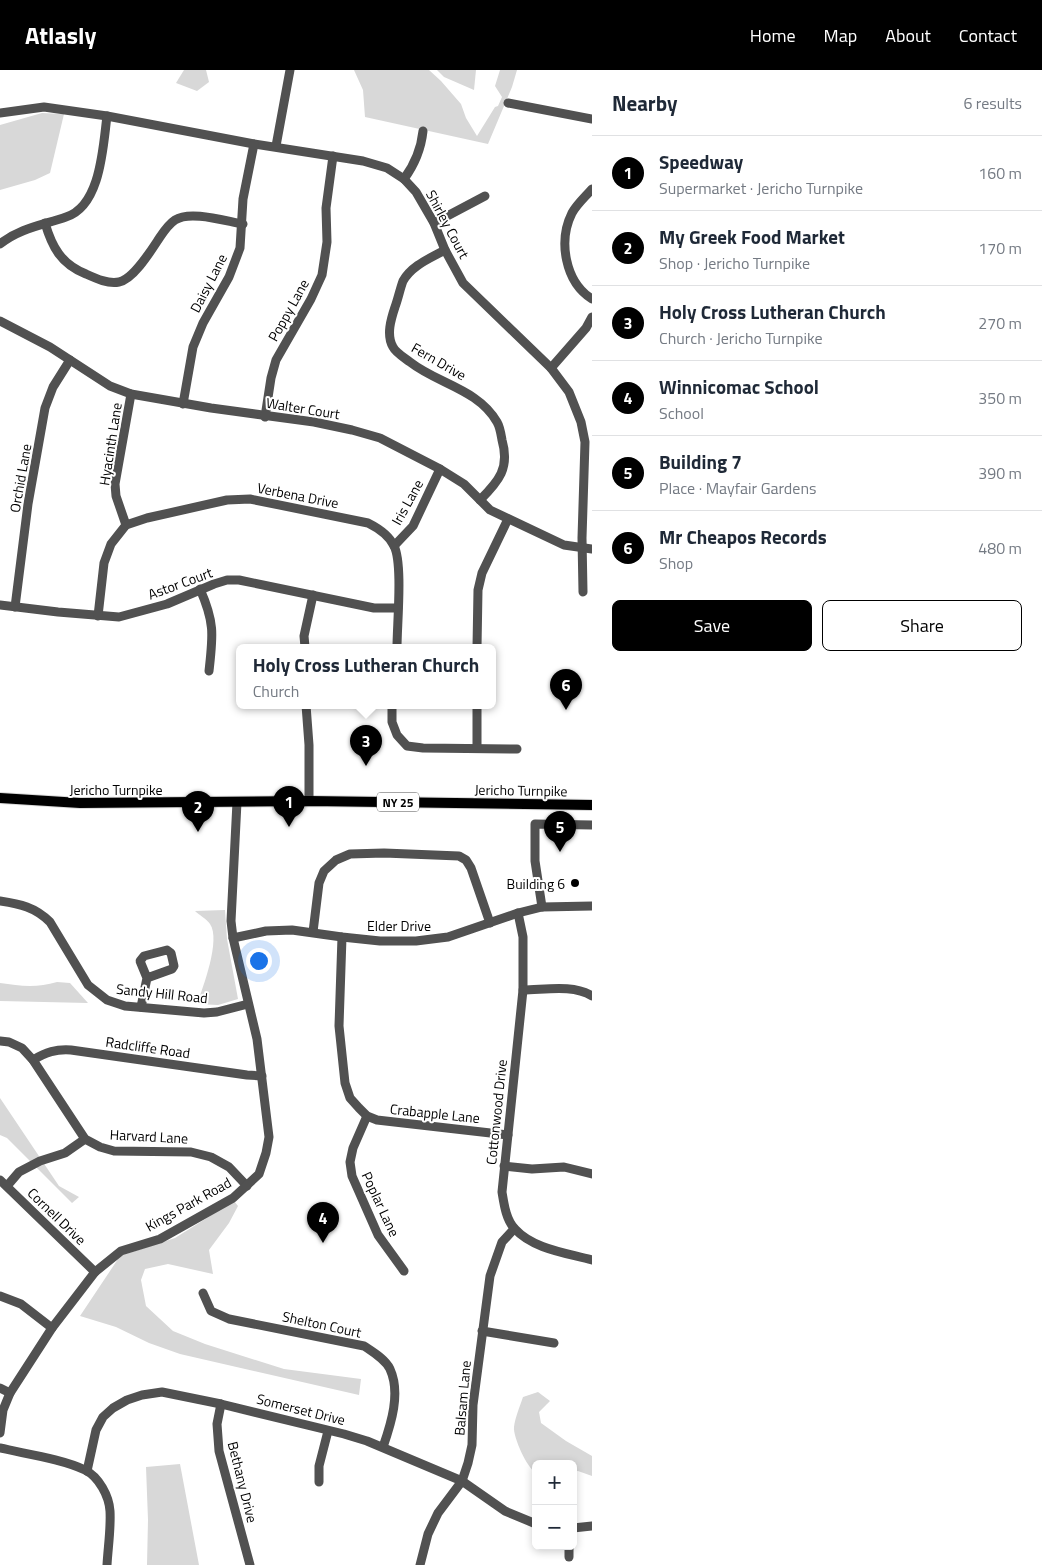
<!DOCTYPE html>
<meta charset="utf-8">
<style>
:root{--surface:#fff;--page:#f6f6f7;--text:#1f2937;--muted:#747a83;--line:#e0e1e3;--accent:#000}
body{margin:0;font-family:"Titillium Web",sans-serif;background:var(--page);color:var(--text)}
.controls{position:absolute;right:15px;bottom:15px;display:grid;overflow:hidden;border-radius:8px;box-shadow:0 2px 8px #0003}
.controls button{width:45px;height:45px;display:grid;place-items:center;padding:0;border:0;border-bottom:1px solid var(--line);background:var(--surface);color:var(--text);font:25px sans-serif}
.you{position:absolute;left:258px;top:890px;width:18px;height:18px;margin:-12px;border:4px solid #fff;border-radius:50%;background:#1a73e8;box-shadow:0 0 0 8px #1a73e833}
.badge{display:grid;place-items:center;width:32px;height:32px;border-radius:50%;background:var(--accent);color:#fff;font-size:16px;font-weight:700}
.pin{position:absolute;translate:-50% -41px;filter:drop-shadow(0 1px 2px #0008)}
.pin::after{content:'';position:absolute;top:26px;width:18px;height:15px;background:inherit;clip-path:polygon(0 0,100% 0,50% 100%)}
.popup{position:absolute;left:236px;top:574px;width:260px;height:65px;box-sizing:border-box;display:grid;place-content:center;border-radius:8px;background:var(--surface);filter:drop-shadow(0 1px 4px #0005);font-size:16px;white-space:nowrap;color:var(--muted)}
.popup b{font-size:19px;color:var(--text)}
.popup::after{content:'';position:absolute;left:50%;top:100%;margin-left:-10px;border:10px solid transparent;border-top-color:var(--surface)}
.list{margin:0;padding:0;list-style:none}
h2{display:flex;justify-content:space-between;align-items:center;height:65px;margin:0;padding:0 20px;font-size:21px}
h2 small{font-size:16px;font-weight:400;color:var(--muted)}
.list li{display:grid;grid-template-columns:32px 1fr auto;gap:15px;align-items:center;box-sizing:border-box;height:75px;padding:0 20px;border-top:1px solid var(--line)}
.list b{display:block;font-size:19px;white-space:nowrap}
.list p{margin:0;font-size:16px;white-space:nowrap;color:var(--muted)}
.list em{font-size:16px;font-style:normal;color:var(--muted)}
.actions{display:flex;gap:10px;padding:15px 20px}
.actions a{flex:1;padding:11px 0;border:1px solid var(--accent);border-radius:8px;text-align:center;font-size:18px;color:var(--accent)}
.actions .main{background:var(--accent);color:#fff}
.map{position:relative;flex:none;width:592px;height:1495px;overflow:hidden}
header{display:flex;align-items:center;gap:30px;box-sizing:border-box;height:70px;padding:0 25px;background:var(--accent);color:#fff}
header strong{font-size:24px}
nav{display:flex;gap:28px;margin-inline-start:auto;font-size:18px}
main{display:flex}
aside{flex:1;background:var(--surface)}
.map>svg:first-child{display:block}
.green{fill:#d8d8d8}
.lines{fill:none;stroke-linecap:round;stroke-linejoin:round}
.major-casing{stroke:#dbdbdb;stroke-width:12}
.minor{stroke:#515151;stroke-width:9}
.major{stroke:#000;stroke-width:10}
.poi-dot{fill:#000;stroke:#fff;stroke-width:2}
.labels{text-anchor:middle;dominant-baseline:central;stroke-width:4;stroke-linejoin:round;paint-order:stroke}
.shield{fill:#fff;stroke:#4c4c4c;stroke-width:1}
.shield-label{font-size:12px;font-weight:bold;fill:#000}
.street-label{font-size:14px;fill:#000;stroke:#fff}
.poi-label{font-size:14px;fill:#000;stroke:#fff;text-anchor:end}
</style>
<header>
<strong>Atlasly</strong>
<nav><a>Home</a><a>Map</a><a>About</a><a>Contact</a></nav>
</header>
<main>
<div class="map">
<svg width="592" height="1495" viewBox="0 0 592 1495">
<rect width="100%" height="100%" fill="#fff"/>
<g class="green">
<path d="M184,0H206L209,12L197,21L176,13Z"/>
<path d="M354,0H429L441,11L461,34L466,48L477,66L495,37L498,36L502,27L495,16L500,0H517L512,17L488,74L365,47L363,20Z"/>
<path d="M437,0H476L474,20L444,7Z"/>
<path d="M42,43L64,44L50,103L35,110L0,120V55Z"/>
<path d="M225,840L227,869L238,929L218,935L197,934C203,917 221,870 210,854C207,849 199,845 195,841Z"/>
<path d="M57,912L70,913L88,933L0,931V913C20,916 37,918 57,912Z"/>
<path d="M0,1028L59,1116L79,1127L72,1133L7,1068L0,1065Z"/>
<path d="M234,1131L238,1136L229,1153L209,1180L213,1204L168,1194L145,1199L141,1210L146,1236L173,1261L205,1274L284,1299L361,1309L359,1325L180,1284L149,1273L116,1257L80,1246L120,1186L175,1168Z"/>
<path d="M538,1322L550,1331L539,1342L541,1353L566,1371L592,1386V1406L578,1401L573,1402V1394H536V1403C527,1398 513,1367 514,1357C515,1348 520,1336 523,1327Z"/>
<path d="M180,1394L199,1495H147L148,1450L146,1397Z"/>
</g>
<g class="lines">
<defs>
<path id="major" d="M0,728L80,733L309,731L592,735"/>
</defs>
<use href="#major" class="major-casing"/>
<g class="minor">
<path d="M508,33L592,49"/>
<path d="M0,43L44,37L107,46L254,74L363,91L387,98L404,109L416,122L434,153L445,180L463,213L551,298L569,322L581,352L585,372L582,468L583,522"/>
<path d="M276,76L290,0"/>
<path d="M404,109C415,94 421,80 423,61"/>
<path d="M592,119C585,127 577,134 572,143C558,171 565,212 592,229"/>
<path d="M45,153C52,177 61,194 86,204C97,209 108,214 119,212C134,209 152,179 160,167C164,161 169,154 175,150C190,140 225,151 243,154"/>
<path d="M434,153L485,126"/>
<path d="M0,174C20,158 43,155 66,147C101,136 103,76 107,46"/>
<path d="M445,180C431,188 412,195 403,211C400,219 398,229 395,237C391,249 386,265 393,277C396,283 405,288 410,292C438,314 478,319 497,352C500,357 501,364 502,370C510,398 499,411 480,430"/>
<path d="M0,251L50,277L110,316L131,324L211,338L314,352L352,360L380,368L440,399L464,414L490,440L564,475L592,479"/>
<path d="M551,298L586,258L592,247"/>
<path d="M183,334L193,277L203,253L229,207L240,178L243,129L254,74"/>
<path d="M265,347L271,308L276,290L311,229L322,205L327,172L326,138L333,86"/>
<path d="M126,455L116,426L115,414L131,324"/>
<path d="M394,476L413,456L440,399"/>
<path d="M200,519C215,553 213,565 209,601"/>
<path d="M0,535L58,542L119,547L167,534L214,514L227,510H239L374,538H398"/>
<path d="M15,537L28,434L45,338L53,317L70,290"/>
<path d="M98,546L104,493L111,474L126,455L147,448L227,430L250,429L368,453C378,458 389,465 394,476C403,493 397,555 397,577"/>
<path d="M305,577L304,566L313,525"/>
<path d="M477,577L478,520L482,503L508,449"/>
<path d="M306,635L309,675V731"/>
<path d="M392,635V652L397,665L407,676L423,678L517,679"/>
<path d="M477,678V635"/>
<path d="M0,831C20,834 35,837 50,852L88,915L107,930L125,936L204,943L217,942L248,934"/>
<path d="M542,837L535,791V754L592,755"/>
<path d="M518,843L523,867V920L502,1122C504,1134 506,1150 515,1159C533,1179 567,1183 592,1190"/>
<path d="M313,862L319,813L324,801L336,790L350,784L384,783L459,786L466,790L471,798L490,853"/>
<path d="M342,867L339,956L345,1013L350,1028L359,1038L367,1046L377,1050L508,1065"/>
<path d="M233,868L266,861L292,860L342,867L380,871H416L448,867L518,843L542,837L592,836"/>
<path d="M523,920C544,920 573,914 592,926"/>
<path d="M141,937L147,908L172,899L174,896L171,883L167,880L144,886L140,891L147,908"/>
<path d="M0,971L9,972L22,978L33,990L85,1069L100,1077L114,1081L191,1082L211,1087L229,1097L247,1116"/>
<path d="M33,990C46,982 56,979 71,980L247,1005L262,1006"/>
<path d="M367,1046L353,1078L350,1092L352,1106L378,1165L404,1201"/>
<path d="M504,1096L532,1099L564,1097L592,1104"/>
<path d="M0,1110L95,1202"/>
<path d="M7,1116L19,1102L40,1091L65,1083L85,1069"/>
<path d="M203,1223L211,1241L229,1249L364,1276C373,1282 385,1289 390,1299C401,1323 391,1354 383,1377"/>
<path d="M0,1226L21,1234L52,1258"/>
<path d="M482,1261L554,1273"/>
<path d="M0,1318L10,1323"/>
<path d="M221,1334L217,1354L219,1381L250,1495"/>
<path d="M0,1363L3,1340L10,1323L52,1258L95,1202L121,1181L160,1169L233,1128L259,1104L266,1083L269,1067L257,969L233,868L231,851L237,732"/>
<path d="M0,1378C26,1384 62,1389 85,1400C99,1407 109,1426 110,1441C111,1459 108,1477 107,1495"/>
<path d="M87,1401L96,1360L103,1347L113,1338L127,1330L142,1325L162,1322L221,1334L344,1364L367,1371L462,1411L505,1441L536,1454"/>
<path d="M319,1412V1396L328,1361"/>
<path d="M573,1458L592,1456"/>
<path d="M569,1476V1487"/>
<path d="M420,1495L428,1464L438,1443L462,1411L468,1393L472,1375L473,1335L490,1206L502,1172L514,1159"/>
</g>
<use href="#major" class="major"/>
</g>
<circle class="poi-dot" cx="575" cy="813" r="5"/>
<g class="labels">
<rect class="shield" x="377" y="722.5" width="42" height="19" rx="4"/>
<g class="shield-label">
<text x="398" y="732">NY 25</text>
</g>
<g class="street-label">
<text transform="translate(448 154) rotate(62)">Shirley Court</text>
<text transform="translate(208 213) rotate(-63)">Daisy Lane</text>
<text transform="translate(288 240) rotate(-61)">Poppy Lane</text>
<text transform="translate(439 291) rotate(30)">Fern Drive</text>
<text transform="translate(303 338) rotate(9)">Walter Court</text>
<text transform="translate(110 374) rotate(-81)">Hyacinth Lane</text>
<text transform="translate(20 408) rotate(-80)">Orchid Lane</text>
<text transform="translate(298 425) rotate(11)">Verbena Drive</text>
<text transform="translate(407 432) rotate(-61)">Iris Lane</text>
<text transform="translate(180 513) rotate(-20)">Astor Court</text>
<text x="116" y="719">Jericho Turnpike</text>
<text transform="translate(521 720) rotate(1)">Jericho Turnpike</text>
<text x="399" y="855">Elder Drive</text>
<text transform="translate(162 923) rotate(6)">Sandy Hill Road</text>
<text transform="translate(148 977) rotate(8)">Radcliffe Road</text>
<text transform="translate(496 1042) rotate(-84)">Cottonwood Drive</text>
<text transform="translate(435 1043) rotate(6)">Crabapple Lane</text>
<text transform="translate(149 1066) rotate(3)">Harvard Lane</text>
<text transform="translate(188 1134) rotate(-29)">Kings Park Road</text>
<text transform="translate(381 1134) rotate(65)">Poplar Lane</text>
<text transform="translate(57 1146) rotate(44)">Cornell Drive</text>
<text transform="translate(322 1254) rotate(12)">Shelton Court</text>
<text transform="translate(462 1328) rotate(-85)">Balsam Lane</text>
<text transform="translate(301 1339) rotate(14)">Somerset Drive</text>
<text transform="translate(243 1412) rotate(76)">Bethany Drive</text>
</g>
<g class="poi-label">
<text x="565" y="813">Building 6</text>
</g>
</g>
</svg>
<div class="controls">
<button>+</button>
<button>−</button>
</div>
<div class="you"></div>
<div class="pin badge" style="left:289px;top:757px">1</div>
<div class="pin badge" style="left:198px;top:762px">2</div>
<div class="pin badge" style="left:366px;top:696px">3</div>
<div class="popup"><b>Holy Cross Lutheran Church</b>Church</div>
<div class="pin badge" style="left:323px;top:1173px">4</div>
<div class="pin badge" style="left:560px;top:782px">5</div>
<div class="pin badge" style="left:566px;top:640px">6</div>
</div>
<aside>
<h2>Nearby<small>6 results</small></h2>
<ul class="list">
<li><span class="badge">1</span><div><b>Speedway</b><p>Supermarket · Jericho Turnpike</p></div><em>160 m</em></li>
<li><span class="badge">2</span><div><b>My Greek Food Market</b><p>Shop · Jericho Turnpike</p></div><em>170 m</em></li>
<li><span class="badge">3</span><div><b>Holy Cross Lutheran Church</b><p>Church · Jericho Turnpike</p></div><em>270 m</em></li>
<li><span class="badge">4</span><div><b>Winnicomac School</b><p>School</p></div><em>350 m</em></li>
<li><span class="badge">5</span><div><b>Building 7</b><p>Place · Mayfair Gardens</p></div><em>390 m</em></li>
<li><span class="badge">6</span><div><b>Mr Cheapos Records</b><p>Shop</p></div><em>480 m</em></li>
</ul>
<div class="actions"><a class="main">Save</a><a>Share</a></div>
</aside>
</main>
